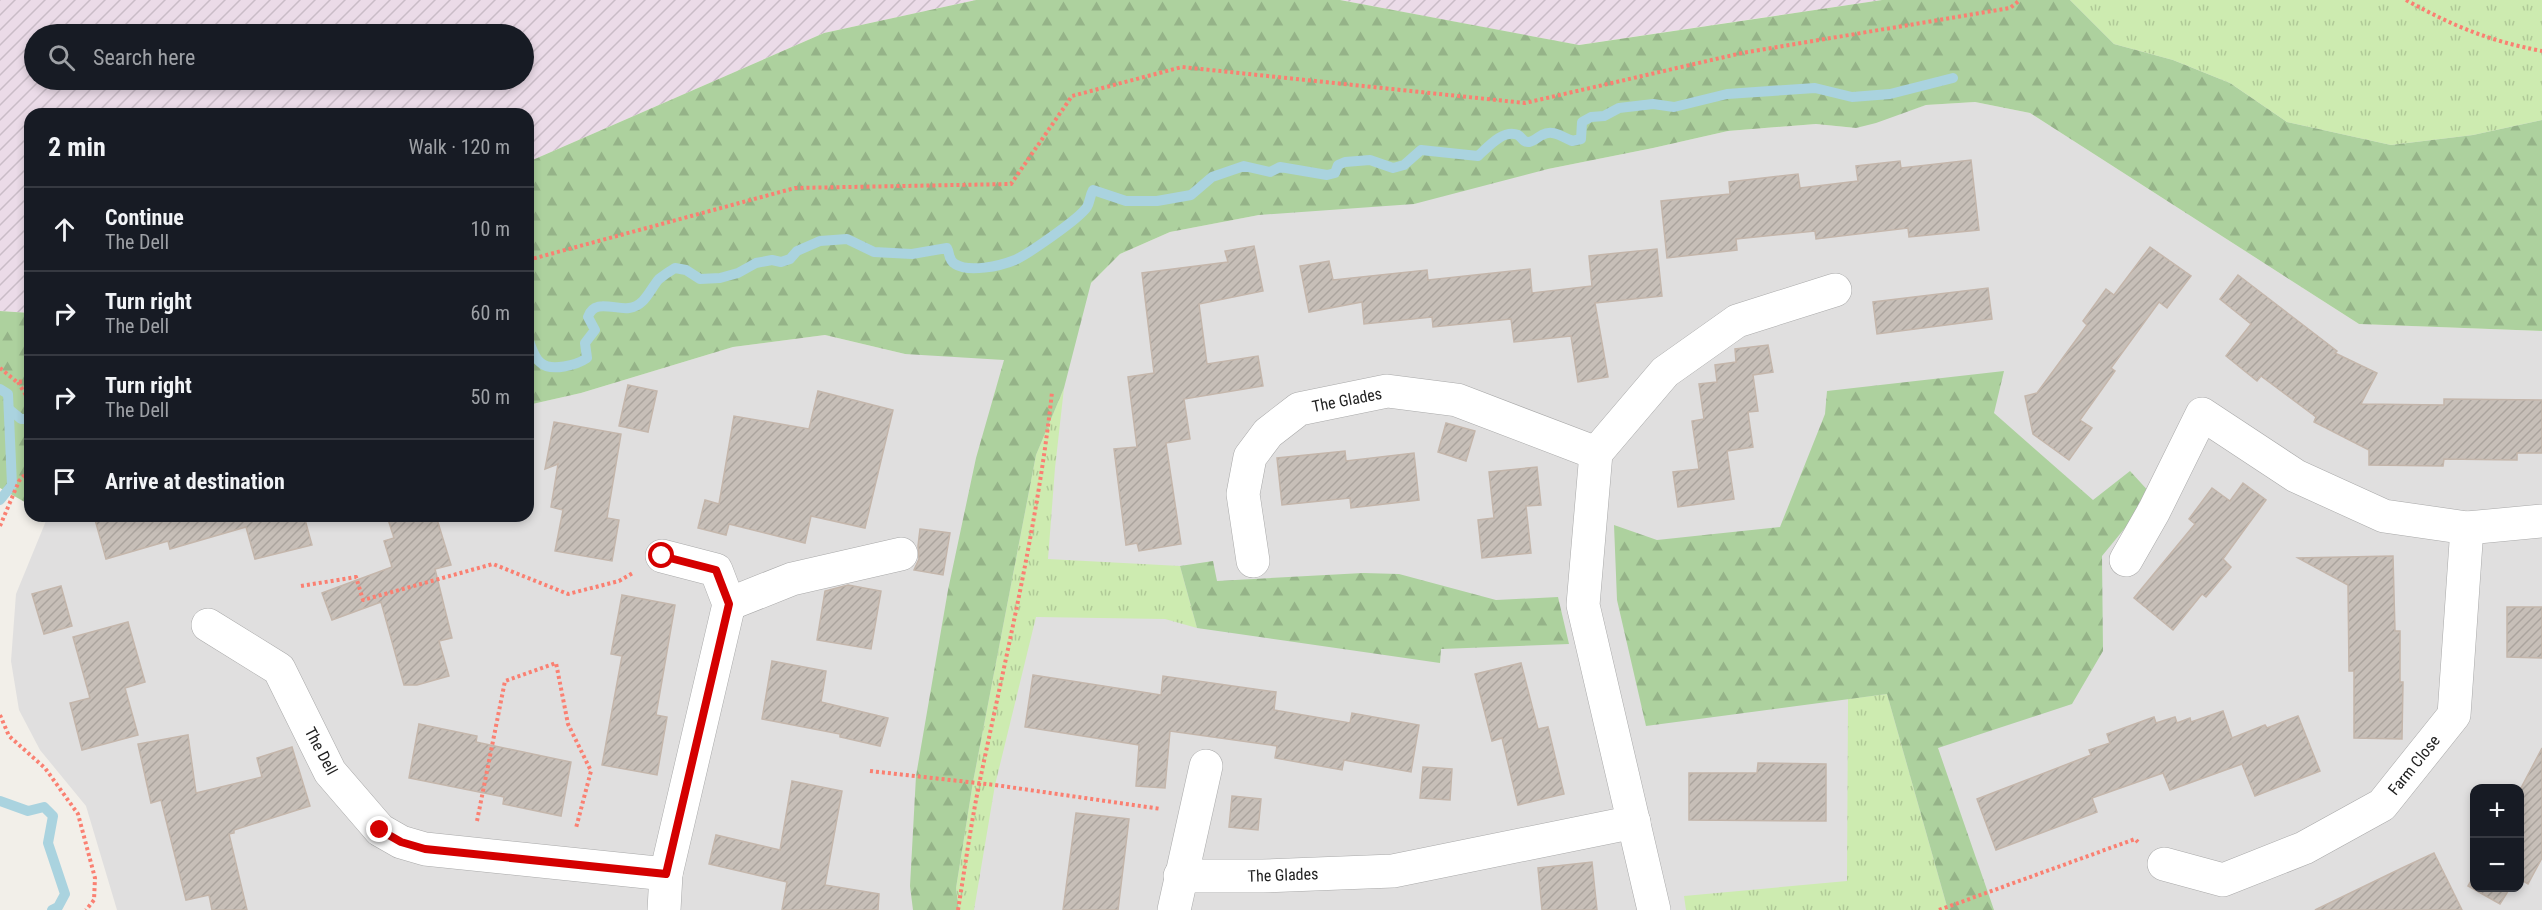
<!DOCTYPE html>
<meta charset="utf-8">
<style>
:root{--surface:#171b24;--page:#20242c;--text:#f1f3f6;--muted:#9ea1a6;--line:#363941}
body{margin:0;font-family:"Roboto Condensed",sans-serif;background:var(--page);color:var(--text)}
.controls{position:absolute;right:18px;bottom:18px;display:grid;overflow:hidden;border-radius:12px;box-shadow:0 3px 9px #0003}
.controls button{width:54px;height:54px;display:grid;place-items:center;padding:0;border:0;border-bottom:2px solid var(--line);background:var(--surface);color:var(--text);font:30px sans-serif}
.stop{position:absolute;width:18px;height:18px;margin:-14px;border:4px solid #d40000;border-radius:50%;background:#fff}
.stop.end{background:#d40000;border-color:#fff;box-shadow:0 2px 6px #0008}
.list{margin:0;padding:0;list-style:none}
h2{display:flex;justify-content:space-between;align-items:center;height:78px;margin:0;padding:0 24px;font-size:26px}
h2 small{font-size:20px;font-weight:400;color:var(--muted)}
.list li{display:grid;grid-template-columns:39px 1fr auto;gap:18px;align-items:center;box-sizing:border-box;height:84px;padding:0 24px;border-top:2px solid var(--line)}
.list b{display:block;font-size:22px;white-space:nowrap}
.list p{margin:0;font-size:20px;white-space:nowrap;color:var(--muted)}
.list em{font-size:20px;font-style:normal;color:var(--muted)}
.icon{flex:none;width:33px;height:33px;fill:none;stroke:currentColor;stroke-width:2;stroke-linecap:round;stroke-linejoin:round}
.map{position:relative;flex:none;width:2542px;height:910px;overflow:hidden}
.search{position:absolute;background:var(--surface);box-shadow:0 3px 9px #0003;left:24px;top:24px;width:510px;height:66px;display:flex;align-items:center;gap:15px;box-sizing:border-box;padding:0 21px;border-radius:33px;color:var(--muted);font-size:22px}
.panel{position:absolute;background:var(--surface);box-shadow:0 3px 9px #0003;left:24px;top:108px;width:510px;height:414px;border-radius:18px}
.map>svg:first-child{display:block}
.residential{fill:#e0dfdf;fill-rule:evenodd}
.industrial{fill:url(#industrial-furrows);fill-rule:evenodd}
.grass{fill:url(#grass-tufts)}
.forest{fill:url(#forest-firs)}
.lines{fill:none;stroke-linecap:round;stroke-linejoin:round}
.stream{stroke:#aad3df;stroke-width:10}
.building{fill:url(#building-hatch);stroke:#c4b6ab;stroke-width:1.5}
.minor-casing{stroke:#a9a9a9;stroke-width:34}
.path{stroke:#fa8072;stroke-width:4;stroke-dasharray:3 3;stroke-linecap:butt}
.minor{stroke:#fff;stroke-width:33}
.route{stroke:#d40000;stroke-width:8}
.labels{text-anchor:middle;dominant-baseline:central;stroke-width:4.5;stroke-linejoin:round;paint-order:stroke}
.street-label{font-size:16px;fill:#222;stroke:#fff}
</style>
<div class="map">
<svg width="2542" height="910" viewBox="0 0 2542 910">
<defs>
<pattern id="industrial-furrows" width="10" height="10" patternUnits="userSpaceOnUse" patternTransform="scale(1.5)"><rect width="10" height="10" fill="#ebdbe8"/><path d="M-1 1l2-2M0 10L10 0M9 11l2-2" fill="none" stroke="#c9bcc7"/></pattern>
<pattern id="grass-tufts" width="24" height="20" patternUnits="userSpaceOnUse" patternTransform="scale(1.5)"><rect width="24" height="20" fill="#cdebb0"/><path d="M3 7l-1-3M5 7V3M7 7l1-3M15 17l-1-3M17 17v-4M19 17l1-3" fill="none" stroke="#b0c997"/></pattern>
<pattern id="forest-firs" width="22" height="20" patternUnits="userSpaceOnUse" patternTransform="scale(1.5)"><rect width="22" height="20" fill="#add19e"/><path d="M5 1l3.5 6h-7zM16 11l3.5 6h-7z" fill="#95b388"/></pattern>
<pattern id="building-hatch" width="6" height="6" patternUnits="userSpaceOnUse" patternTransform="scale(1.5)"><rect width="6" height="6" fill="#c7bfb8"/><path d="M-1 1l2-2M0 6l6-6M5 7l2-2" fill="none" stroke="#aba49e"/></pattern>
</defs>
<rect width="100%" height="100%" fill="#f2efe9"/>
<path class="residential" d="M1975,102L2030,113L2359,324L2542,331V910H117L86,806L40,750L19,710L11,661L16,594L48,516H528V405L581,393L733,347L825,335L905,354L1091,283L1120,254L1170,232L1259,215L1548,169L1653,148L1728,131L1816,124L1856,128L1926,105ZM2474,788H2520V888H2474Z"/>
<g class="industrial">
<path d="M0,0H976L824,33L528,162V114H30V313L0,311ZM34,34H524V80H34Z"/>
<path d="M1340,0H1882L1578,45Z"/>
</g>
<g class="grass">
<path d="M2070,0H2542V120L2473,135L2391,145L2287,122L2230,83L2173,60L2114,44Z"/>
<path d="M1064,388L1055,468L1048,559L1180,566L1197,628L1165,619L1036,617L995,785L974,910H959L956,888L973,782L1036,455Z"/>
<path d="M1887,694L1948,910H1686L1684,896L1847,881L1848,699Z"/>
</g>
<g class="forest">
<path d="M976,0H1340L1579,45L1882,0H2070L2114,44L2173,60L2230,83L2287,122L2391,145L2473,135L2542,120V331L2359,324L2030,113L1975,102L1926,105L1876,123L1856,128L1816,124L1728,131L1653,148L1548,169L1414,204L1259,215L1170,232L1120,254L1091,283L1064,388L1036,455L973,782L956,888L959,910H913L910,886L916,776L948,590L976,458L1004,360L905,354L825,335L733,347L581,393L528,405V162L824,33Z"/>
<path d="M0,311L30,313V505L0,488Z"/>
<path d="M2004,371L1994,413L2093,500L2130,471L2152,495L2102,556L2103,651L2072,704L1938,748L1994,910H1948L1887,694L1646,726L1617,600L1614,525L1657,540L1780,527L1825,414L1827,391Z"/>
<path d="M1213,561L1217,581L1363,573L1399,574L1496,600L1558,597L1569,644L1441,649L1440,663L1197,628L1180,566Z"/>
</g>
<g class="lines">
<g class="stream">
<path d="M528,338C531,346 534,358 541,363C551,372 577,365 587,358L585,343L595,330L588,317C594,298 615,310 629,308C645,306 650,289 659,279C664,275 670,271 675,268L686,270L700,279L720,278L738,273L756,263L772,260L781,262L790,259L797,251L820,241L847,239L874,252L912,254L947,248C950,253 948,260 955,264C969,273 1000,266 1015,260C1028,254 1079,219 1087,207C1090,202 1090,195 1093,190L1126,201H1157L1191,195L1212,177L1244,166L1270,172L1280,167L1327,175L1335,173L1338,165L1345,162L1370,160L1393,168L1404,165L1421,150L1478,156C1488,147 1503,129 1518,135C1522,137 1523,143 1529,142C1534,141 1538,137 1542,135C1553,129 1562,137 1572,141L1581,139L1582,122L1591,117L1604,116L1619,108L1653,104L1674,107L1727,94L1815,88L1852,97L1890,94L1953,78"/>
<path d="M0,389L8,394L12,485L0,500"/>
<path d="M10,410L21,419H30"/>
<path d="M0,801L28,811L44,807L53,816L48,843L65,894L58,907L52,910"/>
</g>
</g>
<g class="building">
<path d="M1971,160L1979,230L1909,237L1908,228L1816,239L1815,231L1736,239L1737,250L1667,258L1661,201L1730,194L1729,182L1798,174L1800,188L1858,181L1856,166L1900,161L1901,168Z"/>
<path d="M1254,246L1263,291L1199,304L1207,364L1258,356L1263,386L1184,399L1190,439L1166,443L1181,544L1139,551L1137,543L1126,545L1114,449L1137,447L1128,377L1154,373L1142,273L1228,262L1225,251Z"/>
<path d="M2150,247L2191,276L2167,308L2159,302L2111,368L2115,371L2080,420L2092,428L2069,460L2033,434L2025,396L2037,393L2087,325L2083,321L2106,289L2114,295Z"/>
<path d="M1657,249L1662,296L1595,303L1608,377L1578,382L1571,336L1514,342L1511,319L1433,327L1432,317L1364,324L1362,302L1309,312L1300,266L1329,261L1333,280L1427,270L1428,280L1530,269L1532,293L1592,286L1589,256Z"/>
<path d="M2238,275L2337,351L2335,353L2377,373L2361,404L2444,405V399L2542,400V453H2517V460L2444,459L2443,466L2369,465V450L2314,422L2316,417L2261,376L2257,381L2226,356L2251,324L2220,299Z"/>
<path d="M1988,288L1992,319L1877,334L1873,302Z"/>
<path d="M1768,345L1773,372L1753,375L1758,411L1748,412L1753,447L1727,451L1734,499L1678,507L1673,472L1699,469L1692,421L1704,419L1699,384L1717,382L1715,365L1736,362L1735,349Z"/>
<path d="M628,385L657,391L648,432L619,426Z"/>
<path d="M818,391L893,410L865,528L811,516L805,543L729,524L726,535L698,528L705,500L719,504L734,416L809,429Z"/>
<path d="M554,422L621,434L607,518L619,520L612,561L555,551L563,510L551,507L558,464L545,469Z"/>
<path d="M1446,423L1475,431L1466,461L1438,452Z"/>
<path d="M1345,451L1346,461L1414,453L1419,500L1351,508L1350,498L1282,505L1277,458Z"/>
<path d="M1537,467L1541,505L1526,506L1531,553L1482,558L1478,520L1494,518L1489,472Z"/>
<path d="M2243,483L2266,500L2223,559L2231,567L2206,597L2202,594L2173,630L2134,598L2195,524L2189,519L2212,488L2230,501Z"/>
<path d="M94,516H304L312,545L255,559L246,527L170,549L168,541L106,559Z"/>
<path d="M387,516H436L451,565L435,569L452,638L439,641L449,676L417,685H404L381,602L332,620L322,593L392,567L384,541L394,538Z"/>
<path d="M920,529L950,533L943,575L914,570L919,559L918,546Z"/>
<path d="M2393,556L2395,631H2400V682H2403L2402,739L2354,738V671H2349L2348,585L2298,558Z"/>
<path d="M848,585L881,591L871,649L817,640L825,591Z"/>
<path d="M61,586L72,626L44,634L32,594Z"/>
<path d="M622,595L675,605L656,715L667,717L657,775L602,765L622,656L611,654Z"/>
<path d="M2507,607H2542V658L2507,657Z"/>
<path d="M128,622L145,682L125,688L138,735L82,750L70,703L90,698L73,637Z"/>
<path d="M772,661L826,671L821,702L888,718L880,746L840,737V734L762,719Z"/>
<path d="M1521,663L1538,729L1548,727L1564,794L1518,805L1502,738L1492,741L1475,674Z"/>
<path d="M1033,675L1161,695L1163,676L1276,692L1274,710L1350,723L1352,713L1419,725L1411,772L1344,760L1342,770L1275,758L1277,746L1170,731L1165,788L1136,786L1139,745L1025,727Z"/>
<path d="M2223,711L2232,738L2265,725L2267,728L2298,716L2320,771L2255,796L2242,764L2170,790L2163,773L2092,798L2097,812L1996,850L1977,799L2091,755L2089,750L2110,743L2107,734L2154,717L2156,723L2175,717L2177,723L2190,718L2191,722Z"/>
<path d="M419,724L477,736L476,742L571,762L561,816L503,804L504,797L409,778Z"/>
<path d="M188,735L196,793L262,777L257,758L292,747L310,806L234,830V833L229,834L247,910H212L209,895L186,900L161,800L151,803L138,744Z"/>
<path d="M2542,748V858L2528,884L2520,879V790Z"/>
<path d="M1758,763L1826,764V821L1689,820V773H1757Z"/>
<path d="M1423,767L1452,769L1450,800L1420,798Z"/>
<path d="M792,781L842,791L825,885L879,894L878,910H782L787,882L709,864L716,835L780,850Z"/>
<path d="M1232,796L1261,799L1258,830L1229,827Z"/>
<path d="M1076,813L1129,819L1118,910H1063Z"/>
<path d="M2434,853L2462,910H2315L2402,868Z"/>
<path d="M1592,862L1597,910H1542L1538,868Z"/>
<path d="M2475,874V888H2510L2500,904L2468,886Z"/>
</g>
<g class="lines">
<defs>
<g id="minor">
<path d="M662,556L716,570L729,604L666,874L664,910"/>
<path d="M2126,560L2154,511L2202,414L2296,476L2384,516L2467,528L2542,521"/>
<path d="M1253,561L1243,494L1250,457L1268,433L1299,409L1387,391L1457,400L1596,453"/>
<path d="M729,604L792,579L901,554"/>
<path d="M208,625L279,669L330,772L380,830L401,842L425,849L666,874"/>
<path d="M2164,864L2223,880L2304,848L2382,805L2454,715L2467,528"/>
<path d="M1180,876H1263L1393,871L1634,822"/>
<path d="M1174,910L1206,766"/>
<path d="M1654,910L1583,605L1596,453L1665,372L1737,321L1835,290"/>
</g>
</defs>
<use href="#minor" class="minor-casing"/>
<g class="path">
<path d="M2406,0C2453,26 2489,41 2542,51"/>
<path d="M528,260L795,188L1011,184L1072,96L1182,67L1525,103L1742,53L2010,8L2020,0"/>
<path d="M0,368L17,382L30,381"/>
<path d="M18,382L30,402"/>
<path d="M0,526L19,481L30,469"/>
<path d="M301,586L356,577L363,600L493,564L568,594L619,581L633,573"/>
<path d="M0,715L9,736L45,768L78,814L95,878L94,900L86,910"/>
<path d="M870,771L995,785L1161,809"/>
<path d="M477,821L505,681L556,663L568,724L591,771L576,828"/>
<path d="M958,910C965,867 971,823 980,780C1007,651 1038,523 1052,392"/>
<path d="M1939,910L2135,839L2138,842"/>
</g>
<use href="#minor" class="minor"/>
</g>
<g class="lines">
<path class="route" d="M380,830L401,842L425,849L666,874L729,604L716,570L662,556"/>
</g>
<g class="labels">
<g class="street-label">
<text transform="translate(1347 400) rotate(-11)">The Glades</text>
<text transform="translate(321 751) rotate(62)">The Dell</text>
<text transform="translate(2414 765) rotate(-51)">Farm Close</text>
<text transform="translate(1283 875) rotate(-2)">The Glades</text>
</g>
</g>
</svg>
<div class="controls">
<button>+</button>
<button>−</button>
</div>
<div class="stop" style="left:662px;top:556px"></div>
<div class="stop end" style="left:380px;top:830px"></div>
<div class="search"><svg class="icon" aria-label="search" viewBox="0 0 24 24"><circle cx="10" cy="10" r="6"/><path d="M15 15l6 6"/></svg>Search here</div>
<section class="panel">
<h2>2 min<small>Walk · 120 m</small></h2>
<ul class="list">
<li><svg class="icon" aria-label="ahead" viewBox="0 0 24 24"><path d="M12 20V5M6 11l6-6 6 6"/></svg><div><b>Continue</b><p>The Dell</p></div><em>10 m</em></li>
<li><svg class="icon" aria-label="right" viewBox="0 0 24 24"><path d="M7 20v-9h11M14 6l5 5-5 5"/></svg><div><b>Turn right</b><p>The Dell</p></div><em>60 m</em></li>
<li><svg class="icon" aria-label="right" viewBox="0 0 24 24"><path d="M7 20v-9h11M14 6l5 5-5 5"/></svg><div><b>Turn right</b><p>The Dell</p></div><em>50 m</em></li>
<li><svg class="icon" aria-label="arrive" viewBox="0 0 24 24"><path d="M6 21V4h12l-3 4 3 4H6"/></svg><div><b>Arrive at destination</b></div></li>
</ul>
</section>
</div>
